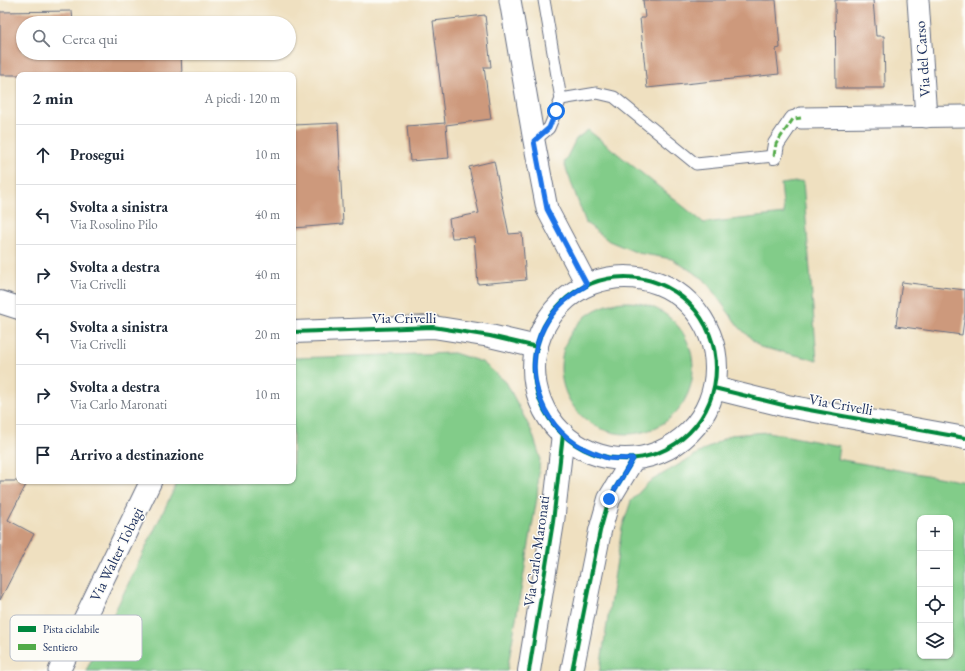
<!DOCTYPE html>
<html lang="it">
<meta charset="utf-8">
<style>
:root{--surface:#fff;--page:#f2f2f3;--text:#1f2937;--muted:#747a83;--line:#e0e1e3}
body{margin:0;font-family:"EB Garamond",serif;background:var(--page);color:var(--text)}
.controls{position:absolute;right:12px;bottom:12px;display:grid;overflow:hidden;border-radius:8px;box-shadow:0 1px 3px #0004}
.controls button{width:36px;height:36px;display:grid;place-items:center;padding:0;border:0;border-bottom:1px solid var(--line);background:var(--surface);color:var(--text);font:20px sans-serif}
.stop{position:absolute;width:12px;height:12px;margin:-9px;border:3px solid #1a73e8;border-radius:50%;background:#fff}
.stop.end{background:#1a73e8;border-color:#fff;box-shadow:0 1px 4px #0008}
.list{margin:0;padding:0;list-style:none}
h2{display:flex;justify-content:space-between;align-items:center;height:52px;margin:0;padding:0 16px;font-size:17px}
h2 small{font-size:13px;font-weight:400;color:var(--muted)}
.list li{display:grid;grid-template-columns:26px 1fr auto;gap:12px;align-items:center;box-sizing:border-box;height:60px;padding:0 16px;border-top:1px solid var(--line)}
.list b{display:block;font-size:15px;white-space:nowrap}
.list p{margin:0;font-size:13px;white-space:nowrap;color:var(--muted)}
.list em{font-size:13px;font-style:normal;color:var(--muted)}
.icon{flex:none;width:22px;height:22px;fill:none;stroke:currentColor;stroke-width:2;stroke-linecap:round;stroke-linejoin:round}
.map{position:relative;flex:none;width:965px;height:671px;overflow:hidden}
.search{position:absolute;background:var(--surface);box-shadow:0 1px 3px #0004;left:16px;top:16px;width:280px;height:44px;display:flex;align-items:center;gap:10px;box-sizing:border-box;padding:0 14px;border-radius:22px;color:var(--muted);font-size:15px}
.panel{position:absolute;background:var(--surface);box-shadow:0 1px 3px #0004;left:16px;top:72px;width:280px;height:412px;border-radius:8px}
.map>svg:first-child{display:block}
.green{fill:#82cc89;stroke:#4e7e74;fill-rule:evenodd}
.building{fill:#cd997c}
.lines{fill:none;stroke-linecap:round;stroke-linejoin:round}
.service-casing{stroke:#656d80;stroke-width:13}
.pedestrian-casing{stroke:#656d80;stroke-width:18}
.minor-casing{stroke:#656d80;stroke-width:23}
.tertiary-casing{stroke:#656d80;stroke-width:24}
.service{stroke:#fff;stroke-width:11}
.pedestrian{stroke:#fff;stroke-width:16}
.minor{stroke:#fff;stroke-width:21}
.tertiary{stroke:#fff;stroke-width:22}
.quiet{stroke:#52ab49;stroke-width:3;stroke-dasharray:6 3;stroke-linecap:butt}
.cycleway-casing{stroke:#fdfcf7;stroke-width:6}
.cycleway{stroke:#00873e;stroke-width:4}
.route{stroke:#1a73e8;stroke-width:5}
.labels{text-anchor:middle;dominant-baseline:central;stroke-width:3;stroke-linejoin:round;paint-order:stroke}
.street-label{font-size:15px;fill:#1b2f5e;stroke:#fdfcf7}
.key{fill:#fdfcf7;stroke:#b9bec9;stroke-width:1}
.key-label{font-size:11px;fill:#1b2f5e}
</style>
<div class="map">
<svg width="965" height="671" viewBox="0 0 965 671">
<rect width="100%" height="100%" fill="#fdfcf7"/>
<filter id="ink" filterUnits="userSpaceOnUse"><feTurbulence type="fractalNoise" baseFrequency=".025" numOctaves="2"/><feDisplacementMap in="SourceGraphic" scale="8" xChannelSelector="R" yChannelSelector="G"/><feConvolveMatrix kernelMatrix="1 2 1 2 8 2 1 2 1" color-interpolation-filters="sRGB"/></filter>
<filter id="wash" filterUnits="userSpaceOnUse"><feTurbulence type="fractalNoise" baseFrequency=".012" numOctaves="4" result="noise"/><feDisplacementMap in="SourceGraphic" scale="16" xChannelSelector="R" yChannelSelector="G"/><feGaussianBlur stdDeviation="0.9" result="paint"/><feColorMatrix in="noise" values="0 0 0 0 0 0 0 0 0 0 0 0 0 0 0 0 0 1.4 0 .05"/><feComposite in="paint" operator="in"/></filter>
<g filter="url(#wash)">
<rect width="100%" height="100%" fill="#efe0c0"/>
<g class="green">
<path d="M588,130L704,223L784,214L781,184L803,181L817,360L760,347L739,327L704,279L672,259L638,253L609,241L586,223L564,163L576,139Z"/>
<circle cx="627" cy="368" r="66"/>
<path d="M454,353L482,362L506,382L532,432L540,457L537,498L507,671H86L178,481H293V358Z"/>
<path d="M768,432L839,446L837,459L965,482V671H599L600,669L622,528L631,501L649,482L730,435ZM920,518H950V656H920Z"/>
</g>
<g id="blocks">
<g class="building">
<path d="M643,0H776L780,48L776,49L779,74L647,88L640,18H645Z"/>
<path d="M835,0H873L876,36H884L885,88H836Z"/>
<path d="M72,11L73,23H23V53H181L182,75H0V12Z"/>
<path d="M485,15L491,67H484L491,119L446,125L449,158L410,161L407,126L445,123L433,21Z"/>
<path d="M338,123L343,224L293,228V125Z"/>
<path d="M494,161L509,234L522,233L526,280L478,284L474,237L452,238L449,219L479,213L469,167Z"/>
<path d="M902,282L965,290V313L962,335L896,326Z"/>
<path d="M0,481H28L8,520L34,534L0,600Z"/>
</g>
</g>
</g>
<g filter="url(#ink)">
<use href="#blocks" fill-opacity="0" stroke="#656d80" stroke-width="1"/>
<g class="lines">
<defs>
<g id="service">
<path d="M544,0L561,99"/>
<path d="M534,141L549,128L561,99L597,93L614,97L696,164L774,156"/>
</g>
<path id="pedestrian" d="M774,156L776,144L793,119L801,118"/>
<g id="minor">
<path d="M510,0L534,141L547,209L587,285"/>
<path d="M918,0L926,117"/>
<path d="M801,118L965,116"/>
<path d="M59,671L151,481"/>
</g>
<g id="tertiary">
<circle cx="625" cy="368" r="91"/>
<path d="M0,302L19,308"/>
<path d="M293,332L433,327L490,336L537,347"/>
<path d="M714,388L787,406L965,438"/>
<path d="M529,671L553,522L563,434"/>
<path d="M572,671L600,531L609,499L633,459"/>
</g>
</defs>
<use href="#service" class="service-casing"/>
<use href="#pedestrian" class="pedestrian-casing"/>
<use href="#minor" class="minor-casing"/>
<use href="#tertiary" class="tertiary-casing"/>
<use href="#service" class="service"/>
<use href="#pedestrian" class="pedestrian"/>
<use href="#minor" class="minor"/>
<use href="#tertiary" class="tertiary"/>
<path class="quiet" d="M774,156L776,144L793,119L801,118"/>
<defs>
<g id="cycleway">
<circle cx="625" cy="368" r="91"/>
<path d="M293,332L433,327L490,336L537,347"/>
<path d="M714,388L787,406L965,438"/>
<path d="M529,671L553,522L563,434"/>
<path d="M572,671L600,531L609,499L633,459"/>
</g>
</defs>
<use href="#cycleway" class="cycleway-casing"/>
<use href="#cycleway" class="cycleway"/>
</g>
</g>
<g class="lines" filter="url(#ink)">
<path class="route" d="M556,111L549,128L534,141L547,209L587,285C569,296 554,308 544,327C519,374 544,435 594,453C598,454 603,457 608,458C616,459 625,458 633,459L609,499"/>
</g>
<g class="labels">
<g class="street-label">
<text transform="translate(922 59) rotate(-94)">Via del Carso</text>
<text x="404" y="317">Via Crivelli</text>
<text transform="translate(841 404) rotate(10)">Via Crivelli</text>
<text transform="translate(536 551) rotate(-82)">Via Carlo Maronati</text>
<text transform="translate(116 554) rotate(-64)">Via Walter Tobagi</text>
</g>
</g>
<rect x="10" y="615" width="132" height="46" rx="6" class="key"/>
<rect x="18" y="626" width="18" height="6" fill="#00873e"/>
<rect x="18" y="644" width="18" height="6" fill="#52ab49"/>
<g class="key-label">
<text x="43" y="633">Pista ciclabile</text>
<text x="43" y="651">Sentiero</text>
</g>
</svg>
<div class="controls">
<button>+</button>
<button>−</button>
<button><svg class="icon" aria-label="locate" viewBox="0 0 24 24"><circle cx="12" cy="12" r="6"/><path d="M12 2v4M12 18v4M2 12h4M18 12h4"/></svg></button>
<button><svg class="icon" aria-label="layers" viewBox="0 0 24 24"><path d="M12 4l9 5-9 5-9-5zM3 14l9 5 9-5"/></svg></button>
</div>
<div class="stop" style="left:556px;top:111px"></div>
<div class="stop end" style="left:609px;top:499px"></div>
<div class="search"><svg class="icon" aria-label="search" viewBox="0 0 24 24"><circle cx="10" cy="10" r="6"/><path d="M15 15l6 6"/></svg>Cerca qui</div>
<section class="panel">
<h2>2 min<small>A piedi · 120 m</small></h2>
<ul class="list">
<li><svg class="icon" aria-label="ahead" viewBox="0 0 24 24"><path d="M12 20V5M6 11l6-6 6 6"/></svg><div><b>Prosegui</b></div><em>10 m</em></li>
<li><svg class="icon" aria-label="left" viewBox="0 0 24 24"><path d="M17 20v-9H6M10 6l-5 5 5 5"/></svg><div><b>Svolta a sinistra</b><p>Via Rosolino Pilo</p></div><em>40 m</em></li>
<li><svg class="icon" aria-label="right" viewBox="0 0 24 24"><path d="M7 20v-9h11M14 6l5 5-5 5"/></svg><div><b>Svolta a destra</b><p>Via Crivelli</p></div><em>40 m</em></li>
<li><svg class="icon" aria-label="left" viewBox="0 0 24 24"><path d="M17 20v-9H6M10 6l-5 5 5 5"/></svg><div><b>Svolta a sinistra</b><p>Via Crivelli</p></div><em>20 m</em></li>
<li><svg class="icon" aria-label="right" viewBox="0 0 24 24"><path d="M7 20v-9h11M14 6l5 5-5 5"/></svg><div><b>Svolta a destra</b><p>Via Carlo Maronati</p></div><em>10 m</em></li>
<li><svg class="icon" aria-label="arrive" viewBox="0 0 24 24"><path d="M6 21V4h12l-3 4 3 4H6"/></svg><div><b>Arrivo a destinazione</b></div></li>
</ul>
</section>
</div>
